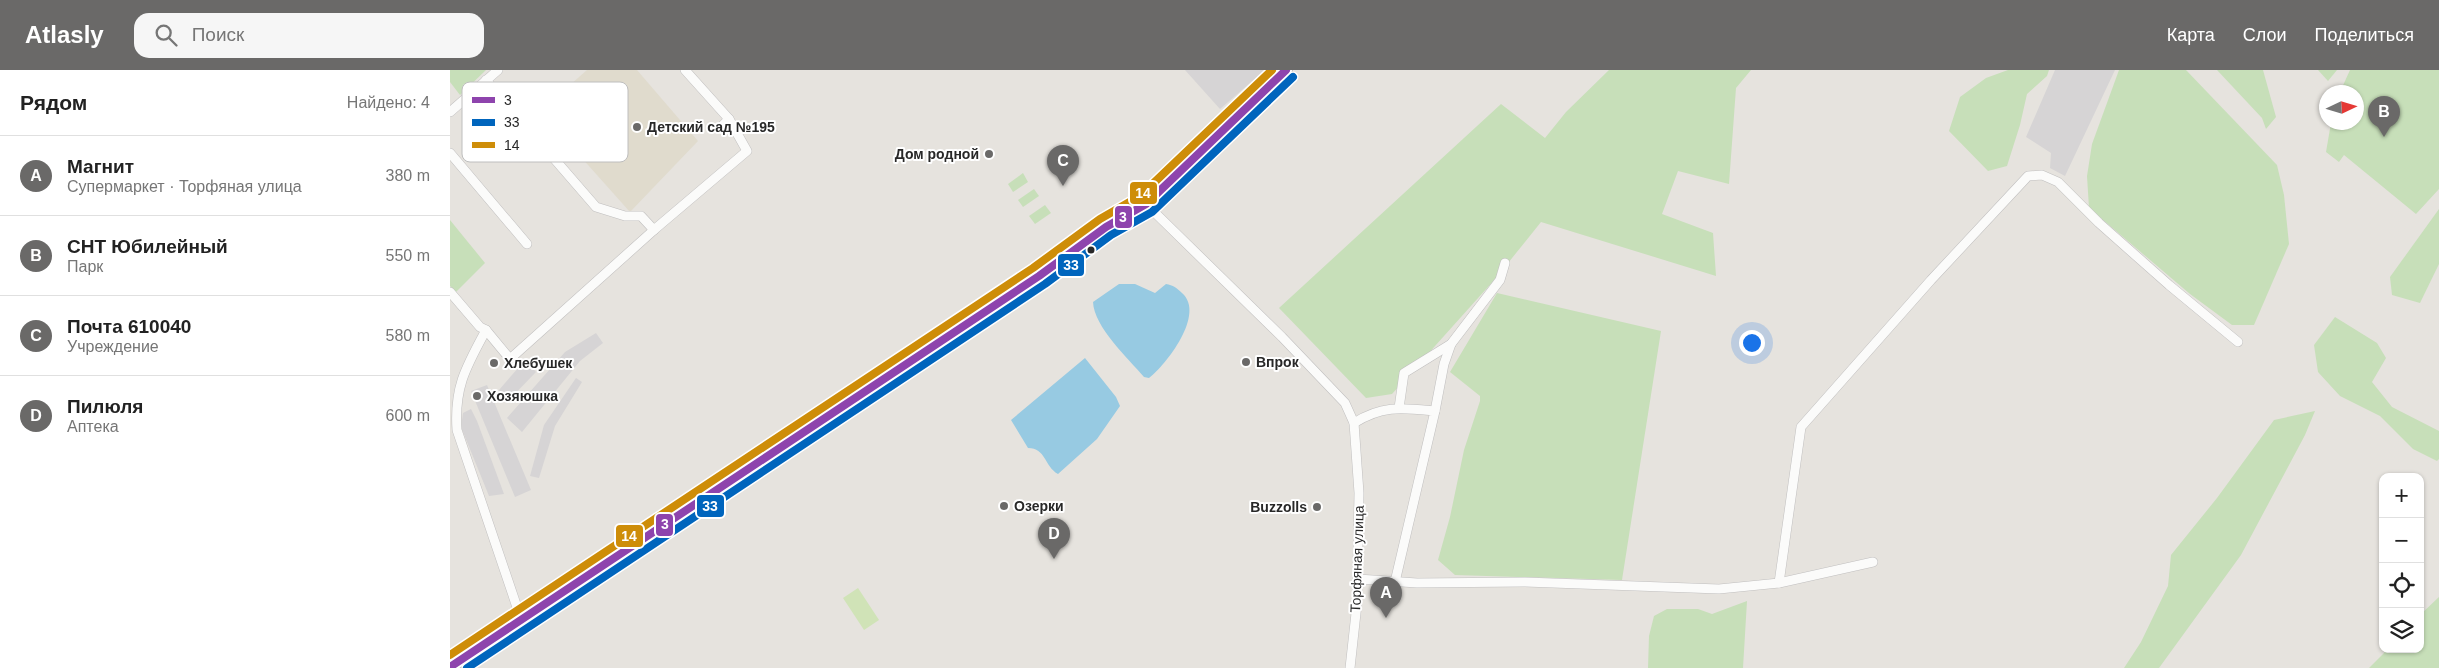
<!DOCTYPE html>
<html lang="ru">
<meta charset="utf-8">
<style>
:root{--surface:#fff;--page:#f6f6f6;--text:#222;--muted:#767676;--line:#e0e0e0;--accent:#6a6968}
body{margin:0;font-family:Arial,sans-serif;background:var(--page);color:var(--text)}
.controls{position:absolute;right:15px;bottom:15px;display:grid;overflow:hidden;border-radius:10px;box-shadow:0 1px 4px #0004}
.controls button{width:45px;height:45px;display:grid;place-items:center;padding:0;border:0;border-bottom:1px solid var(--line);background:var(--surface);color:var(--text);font:25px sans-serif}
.compass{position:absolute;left:1869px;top:15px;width:45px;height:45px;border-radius:50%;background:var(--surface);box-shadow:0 1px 4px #0004;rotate:86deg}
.you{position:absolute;left:1301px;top:272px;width:18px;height:18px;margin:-12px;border:4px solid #fff;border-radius:50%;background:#1a73e8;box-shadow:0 0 0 8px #1a73e833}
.badge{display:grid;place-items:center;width:32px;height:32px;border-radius:50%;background:var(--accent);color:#fff;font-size:16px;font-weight:700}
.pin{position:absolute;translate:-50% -41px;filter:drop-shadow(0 1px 2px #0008)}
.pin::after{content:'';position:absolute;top:26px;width:18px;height:15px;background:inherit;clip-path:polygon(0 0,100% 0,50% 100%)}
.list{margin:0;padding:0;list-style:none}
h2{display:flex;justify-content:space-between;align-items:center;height:65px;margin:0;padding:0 20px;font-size:21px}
h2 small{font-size:16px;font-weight:400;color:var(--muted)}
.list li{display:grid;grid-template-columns:32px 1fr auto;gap:15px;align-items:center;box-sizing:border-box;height:80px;padding:0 20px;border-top:1px solid var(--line)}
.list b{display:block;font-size:19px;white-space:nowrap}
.list p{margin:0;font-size:16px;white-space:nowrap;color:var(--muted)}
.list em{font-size:16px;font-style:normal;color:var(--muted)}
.icon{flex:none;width:28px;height:28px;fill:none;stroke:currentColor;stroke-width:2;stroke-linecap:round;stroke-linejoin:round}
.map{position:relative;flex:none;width:1989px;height:598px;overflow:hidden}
header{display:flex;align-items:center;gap:30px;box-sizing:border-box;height:70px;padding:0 25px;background:var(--accent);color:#fff}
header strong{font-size:24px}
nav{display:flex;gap:28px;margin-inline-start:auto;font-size:18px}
.search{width:350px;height:45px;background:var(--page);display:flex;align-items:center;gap:12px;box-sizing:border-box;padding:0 18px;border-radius:15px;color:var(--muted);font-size:19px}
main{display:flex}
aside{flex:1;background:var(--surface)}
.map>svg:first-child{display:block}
.industrial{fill:#d6d4d5}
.education{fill:#e0dbcd}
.green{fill:#c7dfb9}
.pitch{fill:#d0e3b7}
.water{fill:#97cae2}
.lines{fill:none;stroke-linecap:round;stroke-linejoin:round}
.street-casing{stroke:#c0bfbf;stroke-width:10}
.secondary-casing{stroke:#c0bfbf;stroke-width:14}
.street{stroke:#fbfbfa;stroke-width:9}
.secondary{stroke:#fbfbfa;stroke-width:12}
.bus-1-casing{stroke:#fff;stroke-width:11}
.bus-2-casing{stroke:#fff;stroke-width:11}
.bus-3-casing{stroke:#fff;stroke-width:11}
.bus-1{stroke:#8e44ad;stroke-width:8}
.bus-2{stroke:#0065bd;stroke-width:8}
.bus-3{stroke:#ce8d08;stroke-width:8}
.poi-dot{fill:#6a6968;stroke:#fff;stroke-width:2}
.bus-dot{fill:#282828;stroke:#fff;stroke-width:2}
.labels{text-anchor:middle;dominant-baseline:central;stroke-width:4;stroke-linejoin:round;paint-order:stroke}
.poi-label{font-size:14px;font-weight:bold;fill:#282828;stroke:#fff;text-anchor:start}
.street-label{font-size:14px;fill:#282828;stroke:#fff}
.key{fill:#fff;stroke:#bebebe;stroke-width:1}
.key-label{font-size:14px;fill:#282828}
.line-badge{stroke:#fff;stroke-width:2}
.badge-label{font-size:14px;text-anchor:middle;font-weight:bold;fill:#fff}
</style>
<header>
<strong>Atlasly</strong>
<div class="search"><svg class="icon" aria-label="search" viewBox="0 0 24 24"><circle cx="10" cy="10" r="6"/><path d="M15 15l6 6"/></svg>Поиск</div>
<nav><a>Карта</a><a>Слои</a><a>Поделиться</a></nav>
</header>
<main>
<aside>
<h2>Рядом<small>Найдено: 4</small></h2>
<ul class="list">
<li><span class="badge">A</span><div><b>Магнит</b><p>Супермаркет · Торфяная улица</p></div><em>380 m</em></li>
<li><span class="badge">B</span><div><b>СНТ Юбилейный</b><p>Парк</p></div><em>550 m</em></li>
<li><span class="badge">C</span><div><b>Почта 610040</b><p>Учреждение</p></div><em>580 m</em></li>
<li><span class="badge">D</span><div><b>Пилюля</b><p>Аптека</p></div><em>600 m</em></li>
</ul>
</aside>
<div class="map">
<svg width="1989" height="598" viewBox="0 0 1989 598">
<rect width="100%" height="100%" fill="#e6e3de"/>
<g class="industrial">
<path d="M735,0H815L770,39Z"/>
<path d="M1605,0H1665L1615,106L1600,98L1601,83L1576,67Z"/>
<path d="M146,263L153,273L130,291L72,362L57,348L115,282Z"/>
<path d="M75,290L86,302L56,333L49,320Z"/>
<path d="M126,308L132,312L105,356L89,408L80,406L94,355Z"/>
<path d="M37,315L81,420L65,427L21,321Z"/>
<path d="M21,339L27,351L54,424L39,426L11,357L13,343Z"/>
</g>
<path class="education" d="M137,0H187L248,71L180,142L97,49L94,38Z"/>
<g class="green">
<path d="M0,0H36L10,25L0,12Z"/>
<path d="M1159,0H1301L1286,18L1279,114L1228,101L1212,144L1263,163L1266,206L1091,152L1046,208L942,324L916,328L829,238L1051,34L1095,68L1116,42Z"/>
<path d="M1558,0H1599L1597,6L1577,24L1570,55L1557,96L1538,101L1499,61L1510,27L1536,8Z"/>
<path d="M1669,0H1736L1827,95L1834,125L1839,174L1804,255H1782L1740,224L1639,138L1637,106L1642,74Z"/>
<path d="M1767,0H1813L1826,47L1816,59L1812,48Z"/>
<path d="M1868,0H1887L1878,11Z"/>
<path d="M1900,0H1989V119L1966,144L1894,85L1889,92L1876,82L1881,53L1906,52V22H1890Z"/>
<path d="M573,103L578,112L563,122L558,114Z"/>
<path d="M584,119L589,126L573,137L568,130Z"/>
<path d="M595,135L601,143L585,154L579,146Z"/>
<path d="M1989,139V194L1970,233L1942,225L1940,207Z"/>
<path d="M0,150L35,193L6,222L0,216Z"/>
<path d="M1047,223L1211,261L1172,510L1005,505L988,490L1000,447L1014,380L1030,331V326L1000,302Z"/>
<path d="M1885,247L1927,273L1936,288L1922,312L1942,337L1989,361V389L1987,391L1963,379L1930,346L1890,326L1868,302L1864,275Z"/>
<path d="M1865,341L1855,365L1791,485L1709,598H1674L1691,572L1718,516L1721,485L1767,428L1824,350Z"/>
<path d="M1989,527V598H1919L1938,579H1970V545Z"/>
<path d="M1297,531L1293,598H1198L1199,566L1204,546L1217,539H1248L1262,544Z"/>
</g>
<path class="pitch" d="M408,518L429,550L414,560L393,528Z"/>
<g class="water">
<path d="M669,214H685L705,223L716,214C723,215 727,218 732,223C756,244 716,295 699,308L694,307C678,288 644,257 643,232Z"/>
<path d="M635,288L666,327L670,336L647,369L608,404C594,396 596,378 578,378L561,350Z"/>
</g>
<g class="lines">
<defs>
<g id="street">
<path d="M36,10L146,137L175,146H191L204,160"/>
<path d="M0,42L48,0"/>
<path d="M272,56L279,49"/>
<path d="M0,83L77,174"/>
<path d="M696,134L832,267L895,333L904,353L909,423L907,534L900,598"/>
<path d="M0,222L30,257L36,260"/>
<path d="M949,338L954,303L1001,274L1050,210L1055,193"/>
<path d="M985,341L994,294L1001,274"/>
<path d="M904,353C933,335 952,338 985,341L945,512"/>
<path d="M908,509L967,513L1075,512L1269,519L1329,513L1423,492"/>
<path d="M1329,513L1351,357L1481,210L1578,106L1592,105L1608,112L1649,153L1719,215L1788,272"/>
<path d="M71,549L7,360C4,317 16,297 36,260L60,289L205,159L297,81L279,49L235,0"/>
</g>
<path id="secondary" d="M0,597L423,317L589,206L656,157L696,134L836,0"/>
</defs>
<use href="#street" class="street-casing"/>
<use href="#secondary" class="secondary-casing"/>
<use href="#street" class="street"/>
<use href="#secondary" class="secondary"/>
<defs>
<path id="bus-1" d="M0,597L589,206L656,157L696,134L836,0"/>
<path id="bus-2" d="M17,598L595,214L661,165L702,142L843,7"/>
<path id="bus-3" d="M0,585L583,198L650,149L690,126L822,0"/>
</defs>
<use href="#bus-1" class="bus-1-casing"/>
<use href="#bus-2" class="bus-2-casing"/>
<use href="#bus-3" class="bus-3-casing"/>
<use href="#bus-1" class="bus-1"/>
<use href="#bus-2" class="bus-2"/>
<use href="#bus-3" class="bus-3"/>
</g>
<g class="poi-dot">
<circle cx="187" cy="57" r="5"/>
<circle cx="539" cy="84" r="5"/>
<circle cx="796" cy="292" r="5"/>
<circle cx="44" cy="293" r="5"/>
<circle cx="27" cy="326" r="5"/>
<circle cx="554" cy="436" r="5"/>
<circle cx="867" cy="437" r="5"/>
</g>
<circle class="bus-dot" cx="641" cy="180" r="4.5"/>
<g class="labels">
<g class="poi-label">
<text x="197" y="57">Детский сад №195</text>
<text x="529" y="84" text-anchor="end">Дом родной</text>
<text x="806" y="292">Впрок</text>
<text x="54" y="293">Хлебушек</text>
<text x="37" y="326">Хозяюшка</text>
<text x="564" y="436">Озерки</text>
<text x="857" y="437" text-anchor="end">Buzzolls</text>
</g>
<g class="street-label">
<text transform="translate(907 489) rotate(-88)">Торфяная улица</text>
</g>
</g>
<rect x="12" y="12" width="166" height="80" rx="8" class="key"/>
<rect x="22" y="27" width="23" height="6" fill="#8e44ad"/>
<rect x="22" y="49" width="23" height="7" fill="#0065bd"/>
<rect x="22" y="72" width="23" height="6" fill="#ce8d08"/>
<g class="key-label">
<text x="54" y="35">3</text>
<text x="54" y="57">33</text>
<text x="54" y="80">14</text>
</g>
<g class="line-badge">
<rect x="679" y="111" width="29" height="24" rx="5" fill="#ce8d08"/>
<rect x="664" y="135" width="19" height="24" rx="5" fill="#8e44ad"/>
<rect x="607" y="183" width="28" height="24" rx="5" fill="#0065bd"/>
<rect x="246" y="424" width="29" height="24" rx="5" fill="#0065bd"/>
<rect x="205" y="443" width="19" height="24" rx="5" fill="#8e44ad"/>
<rect x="165" y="454" width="29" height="24" rx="5" fill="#ce8d08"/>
</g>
<g class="badge-label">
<text x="693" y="128">14</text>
<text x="673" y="152">3</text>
<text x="621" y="200">33</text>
<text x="260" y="441">33</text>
<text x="215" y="459">3</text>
<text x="179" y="471">14</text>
</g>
</svg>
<div class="controls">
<button>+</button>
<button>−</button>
<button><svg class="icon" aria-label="locate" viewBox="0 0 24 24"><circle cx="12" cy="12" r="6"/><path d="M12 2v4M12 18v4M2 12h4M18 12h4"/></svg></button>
<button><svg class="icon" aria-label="layers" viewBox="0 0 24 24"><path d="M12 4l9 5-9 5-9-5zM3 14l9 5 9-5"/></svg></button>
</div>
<svg class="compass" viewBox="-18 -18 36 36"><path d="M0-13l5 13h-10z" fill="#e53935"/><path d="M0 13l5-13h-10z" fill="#767676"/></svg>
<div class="you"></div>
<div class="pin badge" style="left:936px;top:548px">A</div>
<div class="pin badge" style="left:1934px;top:67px">B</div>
<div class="pin badge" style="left:613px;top:116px">C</div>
<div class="pin badge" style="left:604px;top:489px">D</div>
</div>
</main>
